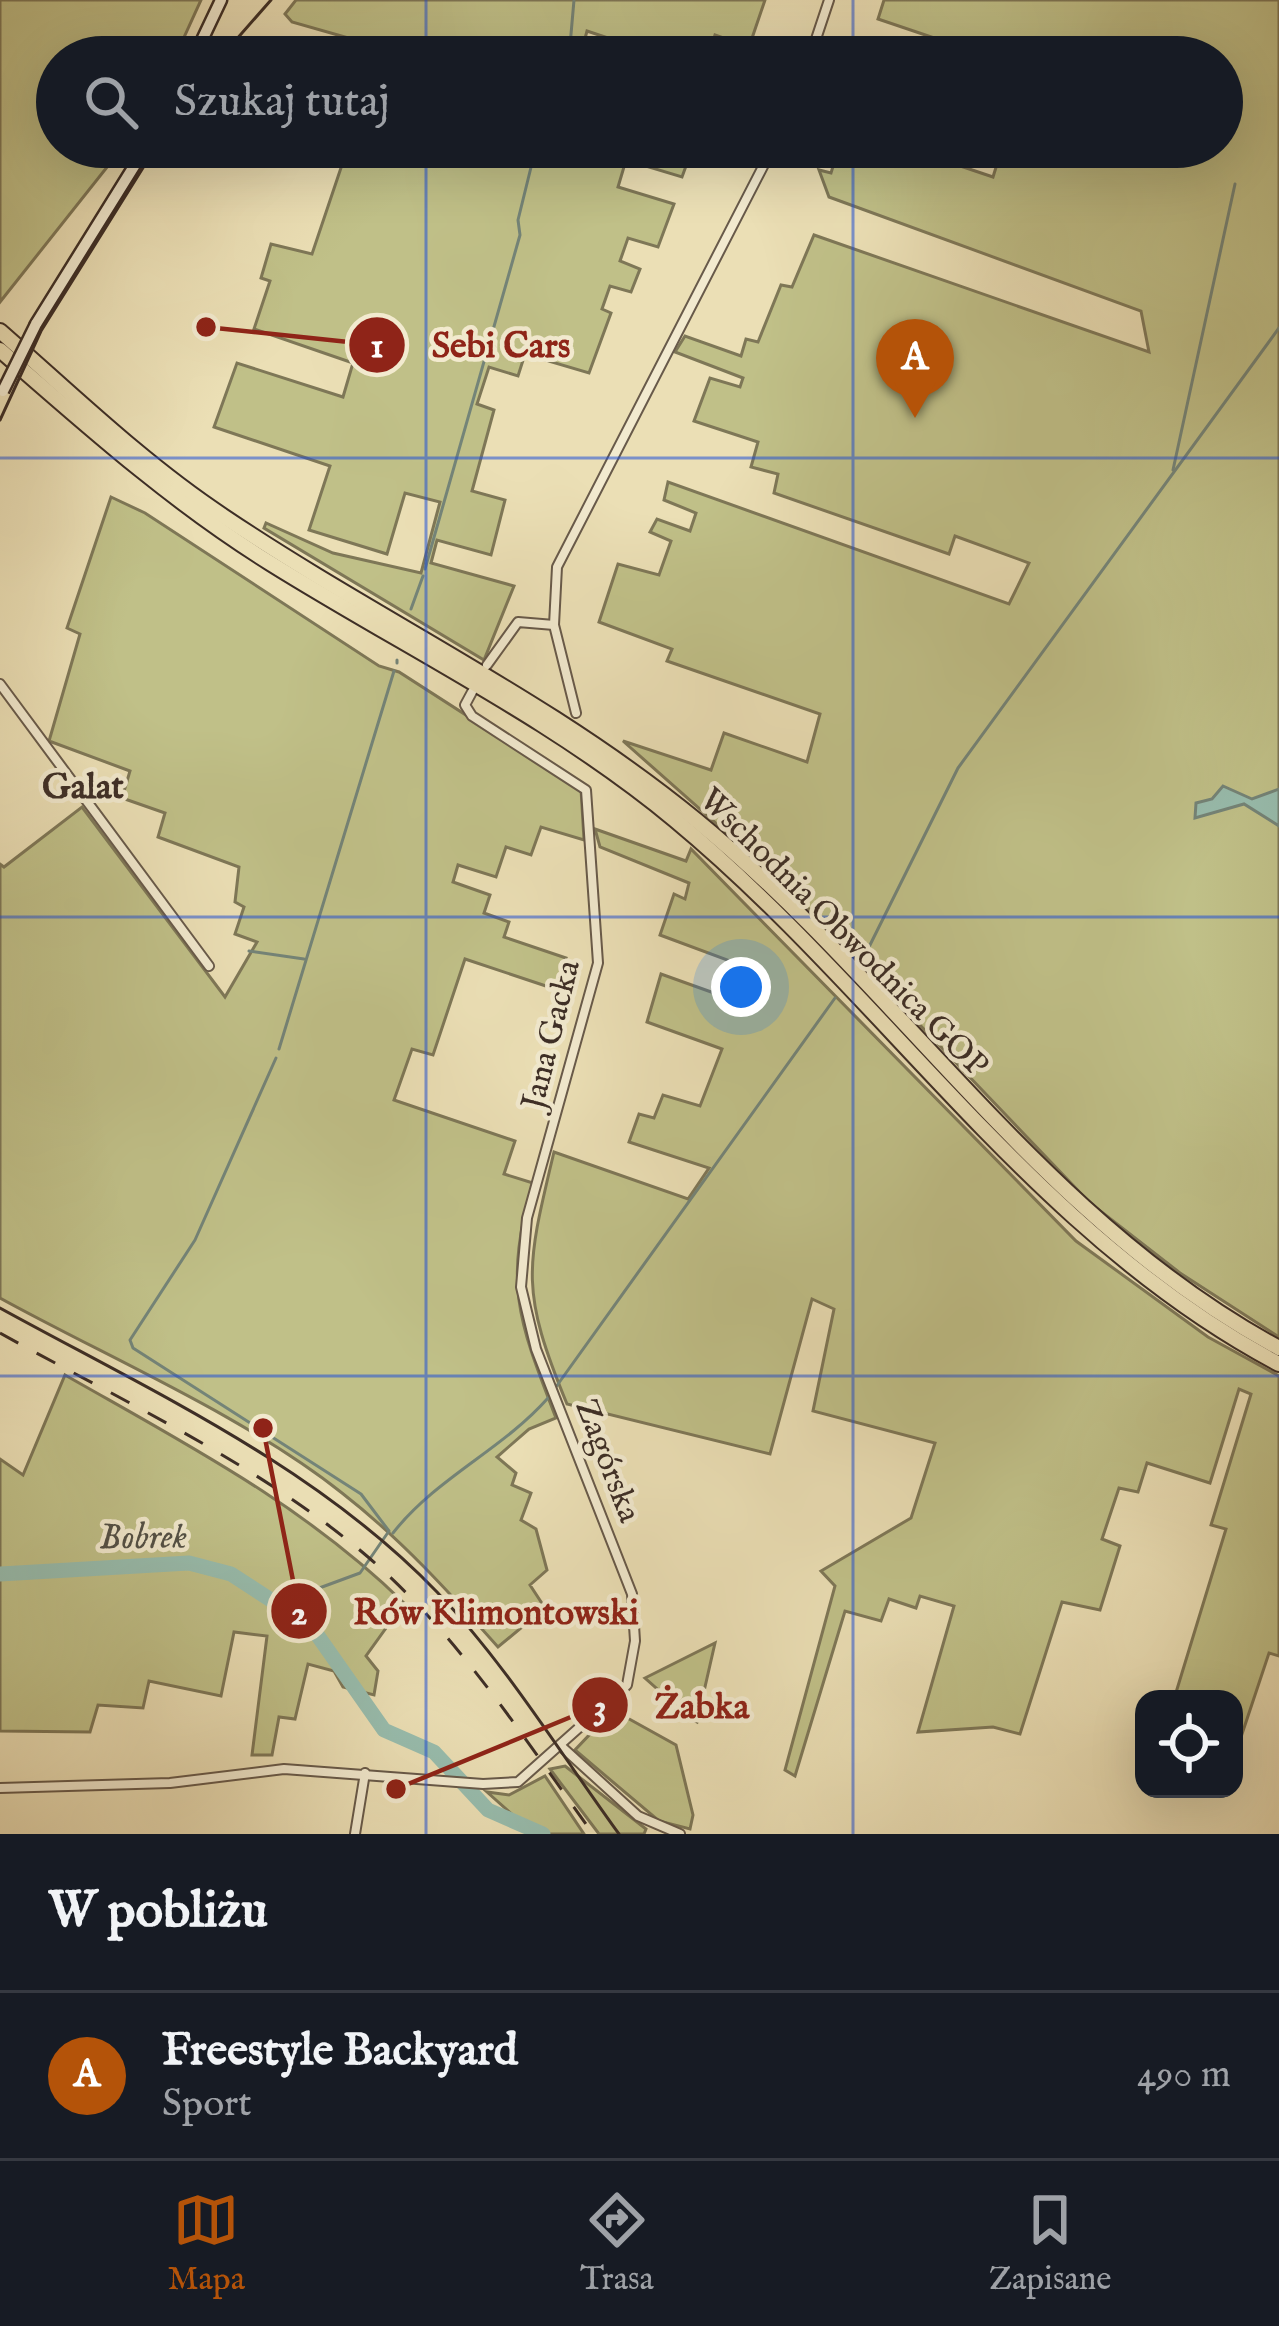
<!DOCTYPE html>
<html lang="pl">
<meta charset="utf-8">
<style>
:root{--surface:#171b24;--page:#242831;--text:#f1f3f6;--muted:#9ea1a6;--line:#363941;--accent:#b45309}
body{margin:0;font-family:"IM FELL English",serif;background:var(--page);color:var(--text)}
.controls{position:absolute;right:36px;bottom:36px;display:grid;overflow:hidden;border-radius:24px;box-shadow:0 12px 48px #0002}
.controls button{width:108px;height:108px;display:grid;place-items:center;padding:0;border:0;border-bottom:3px solid var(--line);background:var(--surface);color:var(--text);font:60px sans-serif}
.you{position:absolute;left:741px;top:987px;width:42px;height:42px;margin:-30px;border:9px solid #fff;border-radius:50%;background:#1a73e8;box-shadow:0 0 0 18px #1a73e833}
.badge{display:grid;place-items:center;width:78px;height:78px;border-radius:50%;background:var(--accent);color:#fff;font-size:39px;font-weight:700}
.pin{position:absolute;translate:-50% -99px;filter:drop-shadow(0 3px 6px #0008)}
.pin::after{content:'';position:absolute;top:63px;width:42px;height:36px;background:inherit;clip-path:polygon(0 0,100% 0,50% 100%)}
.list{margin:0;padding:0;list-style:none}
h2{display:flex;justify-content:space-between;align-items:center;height:156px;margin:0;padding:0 48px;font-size:51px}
h2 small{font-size:39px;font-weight:400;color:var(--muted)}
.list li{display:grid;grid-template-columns:78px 1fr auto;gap:36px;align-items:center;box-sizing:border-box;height:168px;padding:0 48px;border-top:3px solid var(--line)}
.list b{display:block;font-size:45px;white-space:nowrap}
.list p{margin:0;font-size:39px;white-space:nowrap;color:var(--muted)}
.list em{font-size:39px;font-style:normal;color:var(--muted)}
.icon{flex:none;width:66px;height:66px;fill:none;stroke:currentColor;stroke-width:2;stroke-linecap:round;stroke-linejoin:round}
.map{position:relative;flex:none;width:1279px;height:1834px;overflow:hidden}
.search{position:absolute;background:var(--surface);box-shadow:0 12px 48px #0002;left:36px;right:36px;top:36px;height:132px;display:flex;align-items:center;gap:30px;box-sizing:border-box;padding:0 42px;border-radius:66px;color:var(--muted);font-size:45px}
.sheet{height:324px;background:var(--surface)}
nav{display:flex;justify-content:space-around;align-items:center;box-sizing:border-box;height:168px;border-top:3px solid var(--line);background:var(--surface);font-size:33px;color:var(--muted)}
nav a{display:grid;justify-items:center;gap:6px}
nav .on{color:var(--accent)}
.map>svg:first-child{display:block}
.green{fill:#c0c088;stroke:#7e7757;stroke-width:3}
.water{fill:#98bdae;stroke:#748478;stroke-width:3}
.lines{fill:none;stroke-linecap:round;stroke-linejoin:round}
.stream{stroke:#748478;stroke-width:3}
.river{stroke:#98bdae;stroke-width:15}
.street-casing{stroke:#685a4a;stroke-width:12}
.secondary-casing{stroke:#3d2e26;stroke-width:15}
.highway-casing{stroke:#3d2e26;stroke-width:18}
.street{stroke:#f2eacf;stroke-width:8}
.secondary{stroke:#f2eacf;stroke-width:10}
.highway{stroke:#ebdfb5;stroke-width:14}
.tram{stroke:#3d2e26;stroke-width:3}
.rail{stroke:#3d2e26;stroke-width:3;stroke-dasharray:21 21;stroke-linecap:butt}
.secondary-bridge-casing{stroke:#3d2e26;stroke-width:15;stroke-linecap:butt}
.secondary-bridge{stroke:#f2eacf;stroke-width:10}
.grid{fill:none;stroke:#1d4ed8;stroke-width:3;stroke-opacity:0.55}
.labels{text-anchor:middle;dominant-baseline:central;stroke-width:9;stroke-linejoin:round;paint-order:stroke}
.street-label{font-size:33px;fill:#3d2e26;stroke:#f2eacf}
.neighbourhood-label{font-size:36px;font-weight:bold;fill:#3d2e26;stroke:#f2eacf}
.water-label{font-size:36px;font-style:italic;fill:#545248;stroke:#f2eacf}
.leader{fill:none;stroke:#8f2418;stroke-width:4.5}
.callout-dot{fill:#8f2418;stroke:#f2eacf;stroke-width:4.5}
.mark-label{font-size:36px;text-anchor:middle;font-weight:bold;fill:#fff}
.callout-label{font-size:36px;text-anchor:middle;font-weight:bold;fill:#8f2418;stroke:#f2eacf;stroke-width:9;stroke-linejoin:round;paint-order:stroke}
</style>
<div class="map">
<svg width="1279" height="1834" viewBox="0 0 1279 1834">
<rect width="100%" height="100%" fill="#ebdfb5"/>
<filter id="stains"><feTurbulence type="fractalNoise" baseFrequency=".00167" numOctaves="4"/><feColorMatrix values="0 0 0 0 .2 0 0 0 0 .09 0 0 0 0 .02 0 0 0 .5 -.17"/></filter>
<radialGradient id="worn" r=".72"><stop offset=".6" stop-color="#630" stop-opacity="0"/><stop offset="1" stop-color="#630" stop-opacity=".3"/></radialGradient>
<g class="green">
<path d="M0,0H201L175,57H57V147H123L0,302Z"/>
<path d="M296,0H765L749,47L715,35L708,57L686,52L683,57H665L587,31L580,57H401V53L292,22L285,14Z"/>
<path d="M884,0H1279V1337L1180,1273L1090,1203L789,888L623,741L711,770L724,733L807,762L820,714L667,661L672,649L599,622L618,564L659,575L671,541L650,532L657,519L690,531L696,513L664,500L668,482L1009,604L1029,563L955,536L949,554L774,493L778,474L751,467L758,442L694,421L710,378L740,387L743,378L675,352L685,336L741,356L746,339L758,342L781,285L792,287L814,235L1149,352L1141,311L829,197L819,170L831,173L839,147H904L993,177L998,161L958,147H1222V57H962L964,48L878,19Z"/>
<path d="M348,147H693L682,177L626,160L618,187L674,204L658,247L628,238L620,261L640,269L631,292L610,286L602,309L611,313L589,373L525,354L518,376L489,367L477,404L494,410L472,491L505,500L491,555L437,540L431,563L514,586L484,660L264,528L266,523L333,553L421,573L440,502L405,493L387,554L309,530L330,466L214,427L237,363L343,397L353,363L254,329L270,281L261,278L271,244L312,254Z"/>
<path d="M111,497L145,513L379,666L399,672L581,789L584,840L541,827L531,855L506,847L496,877L458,865L453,882L490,895L484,913L509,922L504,937L566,958L555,989L465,959L433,1055L412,1049L394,1100L515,1141L504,1174L533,1183C503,1285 519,1322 556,1418L529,1429L497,1457L516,1473L512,1485L531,1493L521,1520L536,1529L547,1570L530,1585L545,1608L498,1647C449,1592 400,1538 342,1493C245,1416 109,1358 0,1298V864L4,867L82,807L225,997L257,942L235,934L244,907L235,902L239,867L158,837L165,813L122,798L130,771L49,741L80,634L67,628Z"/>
<path d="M595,829L686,861L691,849L1076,1241L1208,1337L1279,1376V1656L1269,1653L1234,1758V1699H1174L1226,1529L1211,1525L1251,1394L1239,1389L1210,1483L1147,1463L1138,1492L1119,1488L1102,1539L1120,1546L1100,1610L1062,1602L1020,1734L993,1727L918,1732L954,1606L920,1596L916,1608L889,1599L881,1621L845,1611L795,1776L785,1770L835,1586L821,1571L911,1518L935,1443L813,1411L834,1309L812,1299L770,1454L567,1404C520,1290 526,1269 554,1152L688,1199L709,1168L629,1142L639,1114L654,1118L663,1095L700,1106L722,1049L647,1022L661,974L728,998L741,965L660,935L674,894L685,899L689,883L600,847Z"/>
<path d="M65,1375C186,1444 304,1505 404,1603L366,1656L378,1671L374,1695L343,1687L334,1671L308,1664L295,1719L279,1717L272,1755H252L267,1636L234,1632L221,1696L149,1681L143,1708L98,1705L90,1732L0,1731V1459L23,1475Z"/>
<path d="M715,1643L697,1722L666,1706L664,1695L645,1678Z"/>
<path d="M613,1710L676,1745L693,1815L690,1829L659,1821L575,1750Z"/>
<path d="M565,1766L646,1829L644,1834H599L550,1769Z"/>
<path d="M545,1776L584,1834H534L487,1792L509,1795Z"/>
</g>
<path class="water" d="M1223,786L1252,799L1279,789V826L1244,804L1195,818L1196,803L1212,799Z"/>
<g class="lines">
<g class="stream">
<path d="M569,57L574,0"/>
<path d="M1173,470L1235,184"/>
<path d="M425,569L520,235L518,220L536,147"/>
<path d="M411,609L423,576"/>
<path d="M397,663V660"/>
<path d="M249,951L304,959"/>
<path d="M866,953L958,768L1279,328"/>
<path d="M860,962L862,959"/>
<path d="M279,1049L394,671"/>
<path d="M276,1058L195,1240L130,1340L133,1348L361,1494L389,1531L360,1573L276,1604"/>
<path d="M393,1533C436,1478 502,1450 548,1398L835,998"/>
</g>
<path class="river" d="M0,1574L189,1563L231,1574L311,1626L384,1730L434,1752L488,1810L543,1834"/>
<defs>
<g id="street">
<path d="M810,57L829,0"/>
<path d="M487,665L518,622L554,625"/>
<path d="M0,684L209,966"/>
<path d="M576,713L554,625L557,567L773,147"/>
<path d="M562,1747L638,1816L680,1834"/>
<path d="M0,1788L170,1783L284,1769L483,1784L518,1782L627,1685L635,1641L632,1594L536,1349L521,1287L527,1218L598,963L586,790L472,716L465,705L472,692"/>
<path d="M355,1834L365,1773"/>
</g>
<g id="secondary">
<path d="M194,57L221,0"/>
<path d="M36,324L146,147"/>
</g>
<g id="highway">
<path d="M0,331C72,394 143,463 223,516C379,621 550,700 696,820C900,987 1041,1220 1279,1348"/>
<path d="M0,350C87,426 172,502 270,563C406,648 552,718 675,820C885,994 1033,1234 1279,1364"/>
</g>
</defs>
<use href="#street" class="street-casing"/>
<use href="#secondary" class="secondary-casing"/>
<use href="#highway" class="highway-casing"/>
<use href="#street" class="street"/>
<use href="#secondary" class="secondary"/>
<use href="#highway" class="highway"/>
<g class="tram">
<path d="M221,57L271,0"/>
<path d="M0,420L41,331L156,147"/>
<path d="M0,1308C151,1391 316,1466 437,1592C506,1664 560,1753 619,1834"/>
</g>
<path class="rail" d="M0,1333C124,1402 259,1464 368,1557C458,1635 524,1738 593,1834"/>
<defs>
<path id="secondary-bridge" d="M3,391L36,324"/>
</defs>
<use href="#secondary-bridge" class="secondary-bridge-casing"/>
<use href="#secondary-bridge" class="secondary-bridge"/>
</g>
<path class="grid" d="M426,0V57M853,0V57M426,147V1834M853,147V1834M0,458H1279M0,917H1279M0,1376H1279"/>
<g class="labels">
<g class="street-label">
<text transform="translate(843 933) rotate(45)">Wschodnia Obwodnica GOP</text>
<text transform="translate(552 1035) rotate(-76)">Jana Gacka</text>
<text transform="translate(607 1461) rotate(69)">Zagórska</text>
</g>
<g class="neighbourhood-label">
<text x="83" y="788">Galat</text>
</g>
<g class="water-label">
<text transform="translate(143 1538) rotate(-1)">Bobrek</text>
</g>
</g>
<path class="leader" d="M206 327L377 345M263 1428L299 1611M396 1789L600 1705"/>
<g class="callout-dot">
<circle cx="206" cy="327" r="12"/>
<circle cx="263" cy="1428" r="12"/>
<circle cx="396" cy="1789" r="12"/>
<circle cx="377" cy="345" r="30"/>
<circle cx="299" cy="1611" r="30"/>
<circle cx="600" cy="1705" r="30"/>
</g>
<g class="mark-label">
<text x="377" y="357">1</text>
<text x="299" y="1624">2</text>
<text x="600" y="1718">3</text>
</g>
<g class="callout-label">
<text x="501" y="357">Sebi Cars</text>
<text x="496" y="1624">Rów Klimontowski</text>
<text x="702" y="1718">Żabka</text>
</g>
<rect width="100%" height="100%" filter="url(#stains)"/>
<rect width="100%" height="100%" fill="url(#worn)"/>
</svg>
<div class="controls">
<button><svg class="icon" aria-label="locate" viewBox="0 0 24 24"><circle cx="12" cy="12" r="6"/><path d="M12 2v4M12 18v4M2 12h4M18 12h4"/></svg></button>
</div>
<div class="you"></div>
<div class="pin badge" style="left:915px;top:418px">A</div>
<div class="search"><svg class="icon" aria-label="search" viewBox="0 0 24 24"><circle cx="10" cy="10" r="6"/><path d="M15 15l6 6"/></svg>Szukaj tutaj</div>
</div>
<section class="sheet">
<h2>W pobliżu<small></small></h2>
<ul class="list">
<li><span class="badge">A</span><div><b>Freestyle Backyard</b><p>Sport</p></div><em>490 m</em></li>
</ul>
</section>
<nav>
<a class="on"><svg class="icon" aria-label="map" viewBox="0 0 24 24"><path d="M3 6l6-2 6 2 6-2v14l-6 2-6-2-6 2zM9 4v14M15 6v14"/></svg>Mapa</a>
<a><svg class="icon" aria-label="directions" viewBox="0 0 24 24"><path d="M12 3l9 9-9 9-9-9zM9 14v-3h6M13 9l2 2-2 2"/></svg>Trasa</a>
<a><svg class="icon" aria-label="saved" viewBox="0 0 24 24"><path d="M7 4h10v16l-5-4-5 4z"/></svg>Zapisane</a>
</nav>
